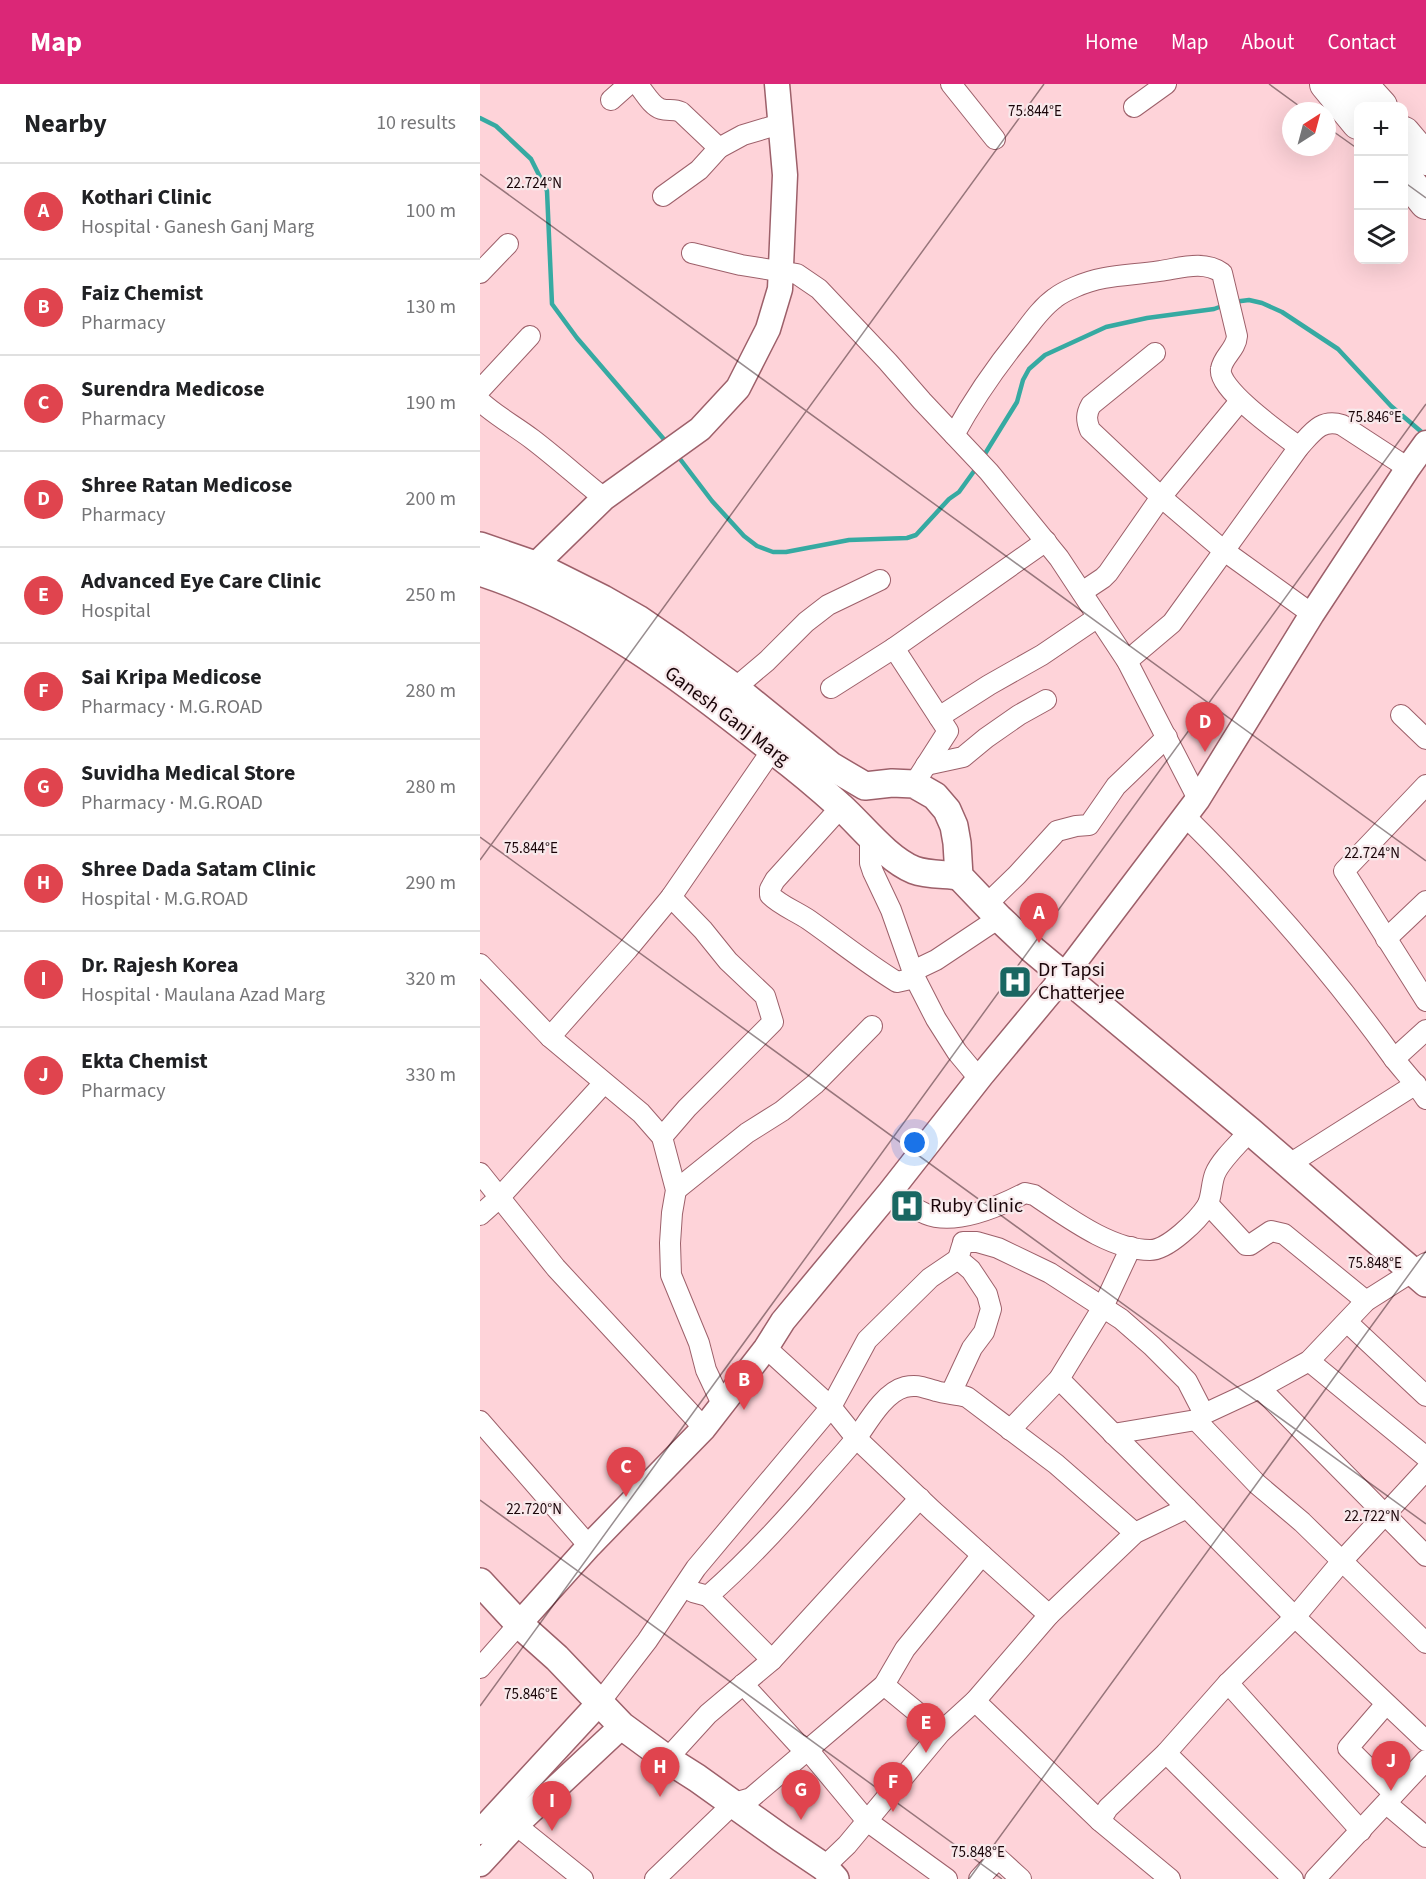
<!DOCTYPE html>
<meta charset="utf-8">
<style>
:root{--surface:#fff;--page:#f2f2f2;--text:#202124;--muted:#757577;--line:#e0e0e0;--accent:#db2777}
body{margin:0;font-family:"Source Sans 3",sans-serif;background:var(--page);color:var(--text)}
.controls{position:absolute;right:18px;top:18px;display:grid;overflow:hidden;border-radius:12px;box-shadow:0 6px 24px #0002}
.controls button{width:54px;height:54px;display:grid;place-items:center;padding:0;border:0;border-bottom:2px solid var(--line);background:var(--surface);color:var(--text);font:30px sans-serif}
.compass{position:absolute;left:802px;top:18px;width:54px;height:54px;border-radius:50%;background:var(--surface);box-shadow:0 6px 24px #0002;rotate:36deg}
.you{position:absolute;left:435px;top:1059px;width:21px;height:21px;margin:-15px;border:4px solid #fff;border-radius:50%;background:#1a73e8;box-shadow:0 0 0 9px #1a73e833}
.badge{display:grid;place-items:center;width:39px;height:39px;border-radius:50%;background:var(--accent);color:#fff;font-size:20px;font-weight:700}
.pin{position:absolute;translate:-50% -50px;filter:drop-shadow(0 2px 3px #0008)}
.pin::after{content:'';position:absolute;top:32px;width:21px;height:18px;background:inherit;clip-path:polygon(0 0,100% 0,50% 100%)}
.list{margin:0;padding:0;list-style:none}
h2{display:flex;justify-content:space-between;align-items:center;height:78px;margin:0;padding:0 24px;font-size:26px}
h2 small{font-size:20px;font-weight:400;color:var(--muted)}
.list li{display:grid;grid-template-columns:39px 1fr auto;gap:18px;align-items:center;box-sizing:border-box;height:96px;padding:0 24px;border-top:2px solid var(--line)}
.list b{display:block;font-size:22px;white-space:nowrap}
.list p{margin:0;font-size:20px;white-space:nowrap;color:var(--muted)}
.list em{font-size:20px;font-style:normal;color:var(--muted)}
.icon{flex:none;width:33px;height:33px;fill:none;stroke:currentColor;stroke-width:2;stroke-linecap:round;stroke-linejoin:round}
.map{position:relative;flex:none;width:946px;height:1795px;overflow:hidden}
header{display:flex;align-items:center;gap:36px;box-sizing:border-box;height:84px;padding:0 30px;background:var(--accent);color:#fff}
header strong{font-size:28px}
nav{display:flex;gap:33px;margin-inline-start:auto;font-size:21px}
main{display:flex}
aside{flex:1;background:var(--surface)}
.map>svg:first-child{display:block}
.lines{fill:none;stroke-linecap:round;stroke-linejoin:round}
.stream{stroke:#36aaa2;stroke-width:4.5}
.minor-casing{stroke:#9d606a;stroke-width:22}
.tertiary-casing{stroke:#9d606a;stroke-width:27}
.secondary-casing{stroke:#9d606a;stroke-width:30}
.primary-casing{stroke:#9d606a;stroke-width:34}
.minor{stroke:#fff;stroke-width:20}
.tertiary{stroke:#fff;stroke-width:24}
.secondary{stroke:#fff;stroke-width:27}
.primary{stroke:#fff;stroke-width:32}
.ticks{fill:none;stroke:#1a0509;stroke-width:1.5;stroke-opacity:0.45}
.labels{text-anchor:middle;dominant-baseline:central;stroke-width:4.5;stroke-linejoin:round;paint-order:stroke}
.street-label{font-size:20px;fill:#1a0509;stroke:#f8e9eb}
.poi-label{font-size:20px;fill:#1a0509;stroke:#f8e9eb;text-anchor:start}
.ticks-label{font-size:15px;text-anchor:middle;fill:#1a0509;stroke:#f8e9eb;stroke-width:4.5;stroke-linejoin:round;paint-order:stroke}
</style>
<header>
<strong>Map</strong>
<nav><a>Home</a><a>Map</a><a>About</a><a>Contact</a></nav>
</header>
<main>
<aside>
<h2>Nearby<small>10 results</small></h2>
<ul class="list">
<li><span class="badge" style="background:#e0444e">A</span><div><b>Kothari Clinic</b><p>Hospital · Ganesh Ganj Marg</p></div><em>100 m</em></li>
<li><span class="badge" style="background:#e0444e">B</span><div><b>Faiz Chemist</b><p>Pharmacy</p></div><em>130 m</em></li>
<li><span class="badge" style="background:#e0444e">C</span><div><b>Surendra Medicose</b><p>Pharmacy</p></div><em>190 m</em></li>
<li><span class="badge" style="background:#e0444e">D</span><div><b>Shree Ratan Medicose</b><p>Pharmacy</p></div><em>200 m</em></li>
<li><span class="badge" style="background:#e0444e">E</span><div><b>Advanced Eye Care Clinic</b><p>Hospital</p></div><em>250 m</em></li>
<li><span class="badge" style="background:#e0444e">F</span><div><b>Sai Kripa Medicose</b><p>Pharmacy · M.G.ROAD</p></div><em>280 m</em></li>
<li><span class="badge" style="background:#e0444e">G</span><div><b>Suvidha Medical Store</b><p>Pharmacy · M.G.ROAD</p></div><em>280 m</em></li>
<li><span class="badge" style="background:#e0444e">H</span><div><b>Shree Dada Satam Clinic</b><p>Hospital · M.G.ROAD</p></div><em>290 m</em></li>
<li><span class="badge" style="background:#e0444e">I</span><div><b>Dr. Rajesh Korea</b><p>Hospital · Maulana Azad Marg</p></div><em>320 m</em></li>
<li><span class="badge" style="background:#e0444e">J</span><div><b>Ekta Chemist</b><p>Pharmacy</p></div><em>330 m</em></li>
</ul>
</aside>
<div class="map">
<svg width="946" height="1795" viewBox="0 0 946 1795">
<rect width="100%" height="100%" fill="#fed3d9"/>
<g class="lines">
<g class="stream">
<path d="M0,34L16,42L51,75L67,107L72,220L97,254L188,360"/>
<path d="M753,218L769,216L782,219L802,228L858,265L911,322L944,350"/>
<path d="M197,371L232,417L264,452L277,462L293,468H306L369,456L427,454L436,451L469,415L479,408L497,383"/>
<path d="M503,373L537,318L543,296L549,285L565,271L626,243L667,234L734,225L745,221"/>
</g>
<defs>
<g id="minor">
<path d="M157,0C164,7 171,22 181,25C188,27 194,25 201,28L239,64"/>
<path d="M471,0L515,55"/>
<path d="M131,16L149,0"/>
<path d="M654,23L686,0"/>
<path d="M183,112L219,86L239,64L263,51L300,40"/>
<path d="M212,169L261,181L317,190L339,205L408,278L442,317L509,388L579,474L647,577L718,715"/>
<path d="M0,189L28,160"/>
<path d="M675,269L611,321C606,330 606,336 610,346L681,413L743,466L832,530"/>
<path d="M0,306L50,252"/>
<path d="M0,317C16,332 35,342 52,355C77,374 100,395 124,414"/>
<path d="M474,351C493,316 516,283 541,252C551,239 561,224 575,214C580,210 588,206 595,203C624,190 649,192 680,187C701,184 724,176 742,189L757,252C756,266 743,272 741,285C737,305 803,351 819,363"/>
<path d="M602,508L623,494L628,489L681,413L760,317"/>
<path d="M414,564L468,647L434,700"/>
<path d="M647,577L692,539L819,363C832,349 841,334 862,341L928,384"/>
<path d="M255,604L287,577L326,538L348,521L400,496"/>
<path d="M351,604L414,564L566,457"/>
<path d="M921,631L946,655"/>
<path d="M459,633L509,601L562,571L618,533"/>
<path d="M446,681L483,673L506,654L539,631L566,616"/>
<path d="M946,701L864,787L946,917"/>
<path d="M361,723L295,796L290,805V811C301,822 316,827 329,836C359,857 386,879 417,898L435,894"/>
<path d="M705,732C780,806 850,886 912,972C923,987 936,999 946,1015"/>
<path d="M390,753V779L393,788L411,826L435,894L456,935L477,968L492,986L501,992"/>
<path d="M506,821L537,791L577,747L596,742L609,741L636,702L687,653"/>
<path d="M906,855L946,817"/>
<path d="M0,880L70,953L161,1029L182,1053L196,1106L192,1129L190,1159L191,1191L219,1259L226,1286L242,1320"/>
<path d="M433,887L456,876L519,834"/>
<path d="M70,953L148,865L191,813L299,656"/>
<path d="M914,975L946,946"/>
<path d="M182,1053L207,1024L293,938L285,912L248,877L223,846L191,813"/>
<path d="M808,1081L936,1000"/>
<path d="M0,1089L76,1184L224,1344"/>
<path d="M196,1106L267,1049L302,1027L335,1000L392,942"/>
<path d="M410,1108C422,1116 434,1125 446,1130C475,1142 520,1122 545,1109L554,1111C586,1132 630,1166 670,1166C688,1166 718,1136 727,1122C732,1113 731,1100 735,1090C740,1077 759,1059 770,1047"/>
<path d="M728,1120L766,1161H770L791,1147L804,1150L886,1217"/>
<path d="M0,1131L19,1114L124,999"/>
<path d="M483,1158H497L518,1164L570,1189L641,1235L672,1262L707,1297L724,1330"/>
<path d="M867,1238L946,1312"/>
<path d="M286,1264L351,1323L376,1354L453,1427L569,1531"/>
<path d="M829,1277L946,1373"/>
<path d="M579,1295L707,1424"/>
<path d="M780,1304L946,1472"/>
<path d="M471,1309L492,1264L504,1248L511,1225L507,1210L491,1186L478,1175L482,1162"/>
<path d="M716,1336L777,1400L822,1438L946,1559"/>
<path d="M0,1337L109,1462"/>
<path d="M530,1346L579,1295L623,1223L651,1163"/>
<path d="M633,1350L716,1336L724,1330L780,1304L829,1277L886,1217L946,1179"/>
<path d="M204,1503L213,1508L228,1512C268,1477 304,1438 339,1397C352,1382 366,1367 378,1352C389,1336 405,1308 425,1303C438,1300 444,1304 456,1307C466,1310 477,1310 487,1313L576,1380L655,1449"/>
<path d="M228,1512L292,1576"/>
<path d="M0,1584L39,1540"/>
<path d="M748,1599L881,1747"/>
<path d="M263,1600L317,1659L328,1666L387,1737L467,1795"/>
<path d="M404,1601L461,1648"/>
<path d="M495,1617L620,1737L690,1795"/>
<path d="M120,1618L167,1557L216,1484L351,1323L387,1256L450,1194L478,1175"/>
<path d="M906,1620L868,1664L914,1710"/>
<path d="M686,1669L813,1795"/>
<path d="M187,1675L228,1630L292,1576L440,1414"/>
<path d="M907,1720L946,1753"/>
<path d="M620,1737L628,1724L686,1669L748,1599L815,1533L862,1477L946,1386"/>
<path d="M36,1741L103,1795"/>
<path d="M344,1783L367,1761L461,1648L495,1617L569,1531L655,1449L707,1424L815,1533L946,1657"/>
<path d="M175,1795L254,1719L271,1714L404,1601L425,1565L502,1471"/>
<path d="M499,1795L518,1774L541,1795"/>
<path d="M835,1795L946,1676"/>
</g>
<g id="tertiary">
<path d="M42,494L124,414L220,345L258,304L288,245L300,205L305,91L297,0"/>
<path d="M39,1540L109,1462L224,1344L286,1264L303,1237L410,1108L501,992L584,892L718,715L832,530L928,384L946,359"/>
<path d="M0,1748L120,1618"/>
<path d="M0,1780L36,1741L142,1642"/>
</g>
<g id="secondary">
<path d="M0,462L55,481L123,515L158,535L196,561L255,604L351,682L385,702L412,699L434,700L455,712L467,726L474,742L477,759L479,792L519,834L553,866L770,1047L946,1199"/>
<path d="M0,488C109,523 202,594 291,665C315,683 339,703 361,723C382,742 407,775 434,786C447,791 465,790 479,792"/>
<path d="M0,1498L39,1540L77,1574L142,1642L187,1675L217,1694L301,1754L344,1783L355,1795"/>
</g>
<g id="primary">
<path d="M846,0L878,39"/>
<path d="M881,0L901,22"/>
<path d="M924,49L946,75"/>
<path d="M924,92L946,119"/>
</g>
</defs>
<use href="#minor" class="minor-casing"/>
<use href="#tertiary" class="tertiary-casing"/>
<use href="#secondary" class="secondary-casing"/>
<use href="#primary" class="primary-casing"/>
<use href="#minor" class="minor"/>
<use href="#tertiary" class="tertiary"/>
<use href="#secondary" class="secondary"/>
<use href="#primary" class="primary"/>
</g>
<path class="ticks" d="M789,0L826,27M847,43L878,65M0,90L946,777M924,98L946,114M0,753L946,1440M0,776L564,0M0,1416L522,1795M0,1622L946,320M489,1795L946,1167"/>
<defs>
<symbol id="hospital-square" viewBox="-11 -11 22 22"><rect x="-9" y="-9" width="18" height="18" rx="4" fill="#1a6762" stroke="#f8e9eb"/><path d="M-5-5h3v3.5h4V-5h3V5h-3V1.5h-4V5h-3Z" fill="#fff"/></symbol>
</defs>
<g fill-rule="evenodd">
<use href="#hospital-square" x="516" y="879" width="38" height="38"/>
<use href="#hospital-square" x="408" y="1103" width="38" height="38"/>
</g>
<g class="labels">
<g class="street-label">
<text transform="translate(247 632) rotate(37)">Ganesh Ganj Marg</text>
</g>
<g class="poi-label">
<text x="558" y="886">Dr Tapsi<tspan x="558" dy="23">Chatterjee</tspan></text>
<text x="450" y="1122">Ruby Clinic</text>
</g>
</g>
<g class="ticks-label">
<text x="555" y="32">75.844°E</text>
<text x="54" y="104">22.724°N</text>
<text x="895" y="338">75.846°E</text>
<text x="51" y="769">75.844°E</text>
<text x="892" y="774">22.724°N</text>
<text x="895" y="1184">75.848°E</text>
<text x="54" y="1430">22.720°N</text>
<text x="892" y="1437">22.722°N</text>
<text x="51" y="1615">75.846°E</text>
<text x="498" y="1773">75.848°E</text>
</g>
</svg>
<div class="controls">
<button>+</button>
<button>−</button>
<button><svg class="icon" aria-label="layers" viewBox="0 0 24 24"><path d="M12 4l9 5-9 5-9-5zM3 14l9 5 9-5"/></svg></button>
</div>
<svg class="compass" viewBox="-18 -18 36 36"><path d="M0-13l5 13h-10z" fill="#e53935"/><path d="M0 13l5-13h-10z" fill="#757577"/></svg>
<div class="you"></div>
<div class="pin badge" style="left:559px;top:859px;background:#e0444e">A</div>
<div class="pin badge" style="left:264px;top:1326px;background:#e0444e">B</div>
<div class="pin badge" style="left:146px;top:1413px;background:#e0444e">C</div>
<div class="pin badge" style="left:725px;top:668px;background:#e0444e">D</div>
<div class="pin badge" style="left:446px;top:1669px;background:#e0444e">E</div>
<div class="pin badge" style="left:413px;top:1728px;background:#e0444e">F</div>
<div class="pin badge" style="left:321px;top:1736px;background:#e0444e">G</div>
<div class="pin badge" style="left:180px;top:1713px;background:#e0444e">H</div>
<div class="pin badge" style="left:72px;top:1747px;background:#e0444e">I</div>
<div class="pin badge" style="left:911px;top:1707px;background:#e0444e">J</div>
</div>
</main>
